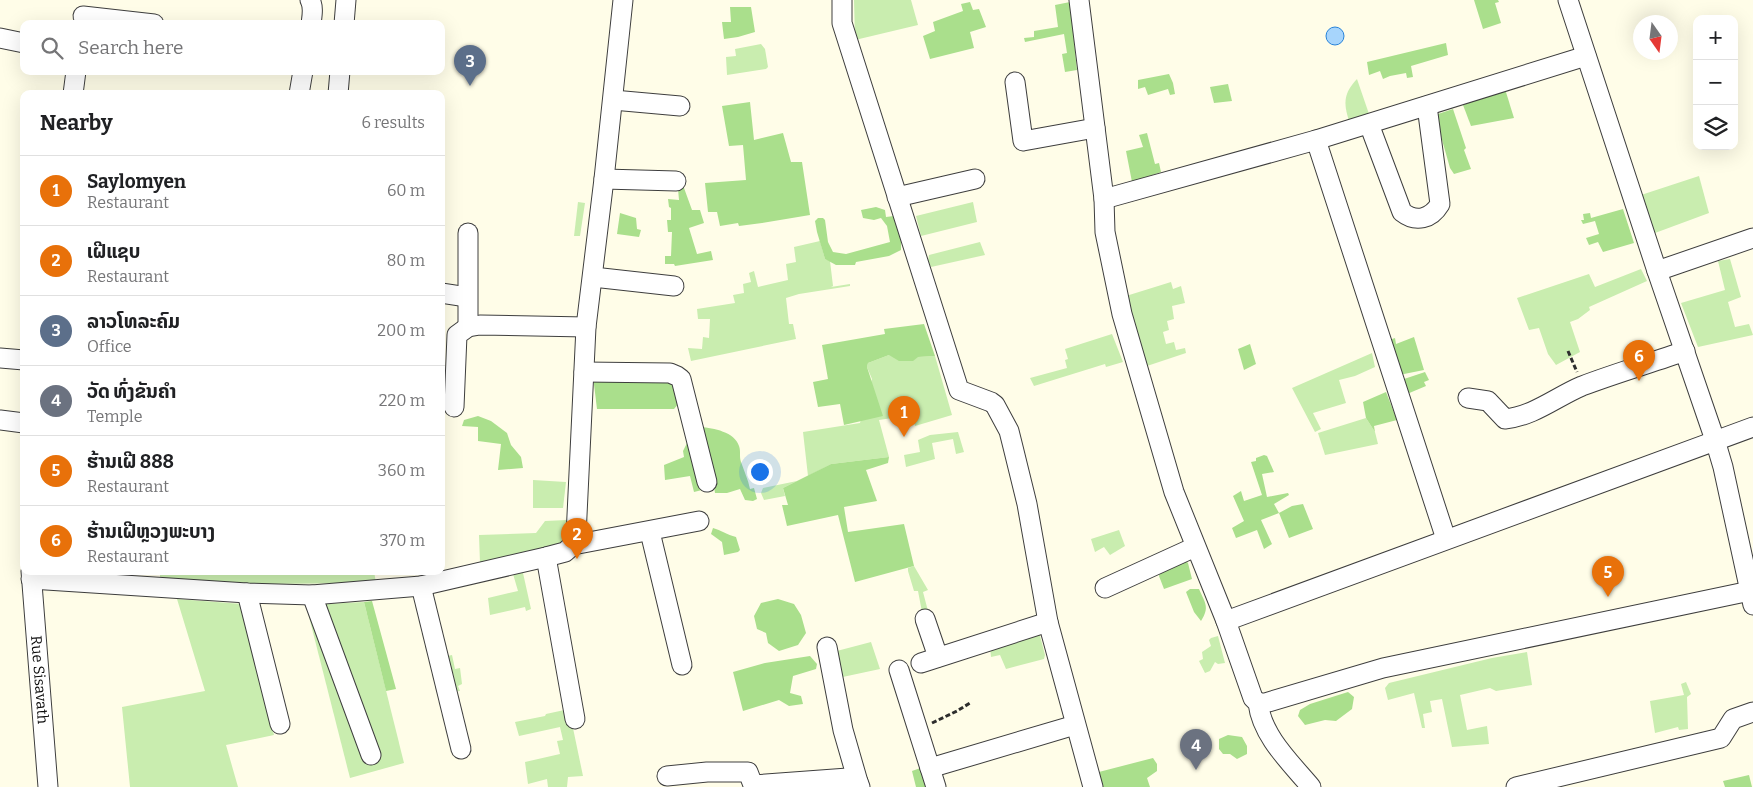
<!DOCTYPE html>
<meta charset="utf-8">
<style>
:root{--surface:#fff;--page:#f6f6f6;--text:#202124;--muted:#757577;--line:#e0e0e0;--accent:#d93025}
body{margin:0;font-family:Bitter,"Noto Sans Lao",serif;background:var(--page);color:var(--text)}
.controls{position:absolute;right:15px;top:15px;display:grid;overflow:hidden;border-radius:10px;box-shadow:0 5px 20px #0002}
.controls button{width:45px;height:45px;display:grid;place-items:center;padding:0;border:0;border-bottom:1px solid var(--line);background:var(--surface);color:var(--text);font:25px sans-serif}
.compass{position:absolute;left:1633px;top:15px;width:45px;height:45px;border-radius:50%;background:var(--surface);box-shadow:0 5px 20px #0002;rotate:166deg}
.you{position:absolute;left:759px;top:471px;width:18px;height:18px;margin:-12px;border:4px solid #fff;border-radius:50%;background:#1a73e8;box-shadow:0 0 0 8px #1a73e833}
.badge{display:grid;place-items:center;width:32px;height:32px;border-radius:50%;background:var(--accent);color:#fff;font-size:16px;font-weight:700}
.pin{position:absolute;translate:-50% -41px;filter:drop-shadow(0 1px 2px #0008)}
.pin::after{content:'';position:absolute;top:26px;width:18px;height:15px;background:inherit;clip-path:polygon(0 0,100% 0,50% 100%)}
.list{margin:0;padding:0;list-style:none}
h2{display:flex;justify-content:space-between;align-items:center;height:65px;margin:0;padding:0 20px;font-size:21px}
h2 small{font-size:16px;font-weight:400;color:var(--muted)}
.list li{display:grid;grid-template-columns:32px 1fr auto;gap:15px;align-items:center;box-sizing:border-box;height:70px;padding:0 20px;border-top:1px solid var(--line)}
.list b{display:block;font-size:19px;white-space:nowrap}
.list p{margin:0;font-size:16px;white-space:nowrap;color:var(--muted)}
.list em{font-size:16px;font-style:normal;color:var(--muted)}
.icon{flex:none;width:28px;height:28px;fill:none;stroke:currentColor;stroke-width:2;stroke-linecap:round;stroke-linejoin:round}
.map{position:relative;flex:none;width:1753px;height:787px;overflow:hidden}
.search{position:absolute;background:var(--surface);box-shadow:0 5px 20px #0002;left:20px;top:20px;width:425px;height:55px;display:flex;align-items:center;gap:12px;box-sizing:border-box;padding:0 18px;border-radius:10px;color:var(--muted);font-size:19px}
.panel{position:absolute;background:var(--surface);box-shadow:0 5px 20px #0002;left:20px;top:90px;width:425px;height:485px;border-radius:10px}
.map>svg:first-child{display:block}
.green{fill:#c9edaf}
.forest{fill:#aadf8c}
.water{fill:#a7d5fc;stroke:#2783da}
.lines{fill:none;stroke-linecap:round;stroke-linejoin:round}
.minor-casing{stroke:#3e3e3e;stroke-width:21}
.path{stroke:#2d2d2d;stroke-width:3;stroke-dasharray:5 2.5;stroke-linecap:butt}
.minor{stroke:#fff;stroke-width:19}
.labels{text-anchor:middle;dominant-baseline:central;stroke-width:5;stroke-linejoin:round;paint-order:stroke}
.street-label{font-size:15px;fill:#0b0b0b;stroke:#fff}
</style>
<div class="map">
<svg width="1753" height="787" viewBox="0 0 1753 787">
<rect width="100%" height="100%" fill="#fffde8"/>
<g class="green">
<path d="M854,0H911L918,25L855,40Z"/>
<path d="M761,44L765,49L768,67L766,69L727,75L726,57L736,56L735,49Z"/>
<path d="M1357,79L1369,114L1349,121C1343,102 1344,93 1357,79Z"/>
<path d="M1699,176L1709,213L1655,233L1641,195Z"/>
<path d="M578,202L585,203L580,236H574Z"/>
<path d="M973,202L977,222L921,236L916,216Z"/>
<path d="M820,241L825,259L830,261L833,286L831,287L850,284V286L799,294L786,298L789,324H793L796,339L691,361L688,348L702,349L703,337L709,338L710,319H698L697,309L735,303L733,295L744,293L743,284L751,282L749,273L754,271L758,287L788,280L786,264L796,262L794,247Z"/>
<path d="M980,242L985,255L931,267L928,261L929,255Z"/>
<path d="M1730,259L1741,297L1728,302L1735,327L1749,324L1753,335L1698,347L1681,303L1725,290L1718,261Z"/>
<path d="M1641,269L1647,281L1589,307L1590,310L1578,319L1570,322L1580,352L1556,365L1548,354L1539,328L1529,330L1517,298L1589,274L1595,287Z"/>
<path d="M1171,282L1173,289L1181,286L1185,303L1172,306L1174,319L1167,321L1169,330L1163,332L1166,344L1174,342L1176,350L1185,348L1186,353L1144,367L1126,296Z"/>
<path d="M1112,334L1123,362L1106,367L1105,364L1034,386L1030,378L1067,368L1065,360L1068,359L1065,349Z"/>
<path d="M1372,353L1375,367L1355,376L1339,380L1346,403L1313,413L1321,429L1315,432L1292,388Z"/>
<path d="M889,355L917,357L935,356L952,415L915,426L912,415L879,420L889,457L831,464L808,476L803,432L860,423L872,379L867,367L868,363Z"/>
<path d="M1366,418L1375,432L1378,444L1325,455L1318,433Z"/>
<path d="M958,432L964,452L956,454L953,439L932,443L935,459L906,467L904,455L920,452L918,440L930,435Z"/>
<path d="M533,480L566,482L563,508H533Z"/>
<path d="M797,481L783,488L785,496L764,500L761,493L763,488Z"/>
<path d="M567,520L566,544L550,553L480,563L479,535L536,533L545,521Z"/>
<path d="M1119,530L1125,546L1110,555L1104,547L1095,552L1091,539Z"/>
<path d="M914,566L928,590L923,592L928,611L922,612L918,591H914L908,571V568Z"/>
<path d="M160,571H374L376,583L242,584L160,581Z"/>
<path d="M523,573L531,609L526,611L525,607L490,615L488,598L518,591L513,574Z"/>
<path d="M177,599L242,604L274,735L226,745L238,787H130L122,707L205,691Z"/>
<path d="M364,602L404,763L350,778L306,605Z"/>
<path d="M1039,632L1045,655L1044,659L1006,669L1000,655L991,657L990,646Z"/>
<path d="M1218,636L1225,663L1218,664L1215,662L1210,671L1205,673L1199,661L1203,659L1202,652L1211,646L1209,640L1211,638Z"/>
<path d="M871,642L880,669L838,678L833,652Z"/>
<path d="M1527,652L1532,685L1496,691L1490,688L1460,695L1467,730L1487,726L1489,744L1452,747L1442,699L1430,701L1432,712L1423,714L1425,728H1422L1414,693L1388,700L1385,688L1389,683L1492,658Z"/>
<path d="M452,655L455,669L460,668L462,684L458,686L460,691L450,692L443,657Z"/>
<path d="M1686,682L1691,694L1687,697L1688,729L1679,730L1678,727L1655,733L1650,701L1684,695L1681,684Z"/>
<path d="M569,709L583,776L568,777L567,787H548L547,779L528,784L525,762L560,754L557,741L563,740L560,727L519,736L515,722L545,716L546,714Z"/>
</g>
<g class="forest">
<path d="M1474,0H1498L1499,2L1495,3L1501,23L1483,29Z"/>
<path d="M970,2L973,10L979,9L986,27L970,32L974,48L930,59L923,36L935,31L933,22L963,11L961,4Z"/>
<path d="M1070,2L1077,70L1065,72L1062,54L1067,53L1064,34L1025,42L1024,38L1034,37V31L1058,27L1055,5Z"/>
<path d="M730,7H751L755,32L738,37L724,39L722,22H731Z"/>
<path d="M1446,43L1448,55L1411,66L1413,77L1407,78L1406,73L1390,76L1383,79L1380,71L1369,75L1367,62Z"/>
<path d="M1169,74L1173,83L1175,94L1170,95L1168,89L1148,95L1145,87L1138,89V80Z"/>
<path d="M1228,84L1232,101L1214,103L1210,87Z"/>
<path d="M1505,89L1514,118L1471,126L1463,105Z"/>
<path d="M750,102L754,140L783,133L791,162H802L810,215L762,223L739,226L738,223L720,226L717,212H708L705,183L746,180L743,145L729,146L722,106Z"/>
<path d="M1453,109L1466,148L1464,150L1471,169L1454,174L1450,168L1435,115Z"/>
<path d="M1147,133L1155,164L1159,163L1161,172L1132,182L1126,151L1143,147L1139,135Z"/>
<path d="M684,188L692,210H700L704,223L689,228L697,254L711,251L713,260L675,266L674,264H665V256H671L672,232H668L667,220H671V208L669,207L668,199L679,200L678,189Z"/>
<path d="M876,207L885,210L886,217L894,216L901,236V250L889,256L856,262L855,265H836L825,259L817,232L815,221L818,218H823L825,220L828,242L833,252L846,254L890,242L887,226L881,218L874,220L863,218L861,210Z"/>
<path d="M1623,209L1634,243L1603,252L1598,242L1589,245L1586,238L1599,234L1595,221L1583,224L1581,220H1584L1583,214L1590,213L1591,218Z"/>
<path d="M620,213L636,218L637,229L641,230L639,237L617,234Z"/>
<path d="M924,324L935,356L918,357L913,361H899L889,355L868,363L867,367L883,416L844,425L840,404L818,407L813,382L828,379L822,345L885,334L884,329Z"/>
<path d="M1414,337L1424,370L1399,375L1389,340L1395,338L1396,344Z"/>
<path d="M1250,344L1256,364L1244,370L1238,349Z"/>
<path d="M1425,372L1429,380L1424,382L1426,386L1407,394L1404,379Z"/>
<path d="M593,376H667L677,386L680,402L674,409H597Z"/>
<path d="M1386,392L1397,420L1374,426L1375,432L1366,418L1363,402Z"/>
<path d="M478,416L491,421L507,433L511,445L521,457L523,468L498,470L501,444L478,441V427L462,426L464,420Z"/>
<path d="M701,427C713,428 735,432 739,446C741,451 739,457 741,462C744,471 748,479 750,489L754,488L757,499L753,501L745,500L740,489L727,493H715L714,487L694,492L690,476L665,480L664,465L684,457L683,451L687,443L702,456Z"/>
<path d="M1264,455L1267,456L1274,472L1262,474L1267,497L1288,493L1289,495L1274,504L1279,513L1292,506L1303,504L1313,529L1289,538L1279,513L1261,520L1272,544L1264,549L1257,530L1236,538L1232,528L1244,521L1233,496L1241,491L1244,501L1262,495L1251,462L1256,461V458Z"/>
<path d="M889,457L888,463L866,470L877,501L844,507L848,532L904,524L914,566L855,582L838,515L787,526L782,505H788L783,488L831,464Z"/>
<path d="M713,528C721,530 727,535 736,537L740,550L738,552L724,555L722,542L711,534Z"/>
<path d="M1185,560L1188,563L1192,579L1164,589L1159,576L1160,572Z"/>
<path d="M1190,589H1199C1205,603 1210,607 1201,621L1194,612L1186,592Z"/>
<path d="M778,599L794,604L801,615L806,633L798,645L779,651L768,643L766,633L757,629L754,616L761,603Z"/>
<path d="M372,601L396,689L386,691L364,602Z"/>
<path d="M810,656L817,664L816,669L793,676L790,693L801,696L803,704L789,706L779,700L743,711L733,672L765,663Z"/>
<path d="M1348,692L1354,697L1352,709L1336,721L1325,720L1305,725L1298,716L1300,710L1310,704Z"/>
<path d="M1228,735L1242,737L1247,746V754L1237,759L1230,754H1223L1219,749V739Z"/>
<path d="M1153,758L1157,764V771L1147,778L1150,787H1099L1095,773Z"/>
<path d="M926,766L933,787H916L912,771Z"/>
<path d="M1749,775L1752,787H1725L1723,781Z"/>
</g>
<circle class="water" cx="1335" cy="36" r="9"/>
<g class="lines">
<defs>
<g id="minor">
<path d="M310,0C314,7 312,16 311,24"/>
<path d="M842,0V23L959,390L991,402L995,405L1009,431L1013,447L1027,504L1048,622L1093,787"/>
<path d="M1079,0L1104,199L1105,232L1122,314L1174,492L1226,621L1253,698L1258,703C1262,736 1290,762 1311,787"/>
<path d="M1568,0L1657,271L1715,440L1723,467L1753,605"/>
<path d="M83,16L154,24"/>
<path d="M344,24L346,0"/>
<path d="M0,38L24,43"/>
<path d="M1015,82L1023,141L1095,128"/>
<path d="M73,94L76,71"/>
<path d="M299,94L303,71"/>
<path d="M338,94L340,71"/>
<path d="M613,100L680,106"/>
<path d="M1369,124L1402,212C1416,223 1431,219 1440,204L1427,106"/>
<path d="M1316,140L1446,539"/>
<path d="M604,179L676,181"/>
<path d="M897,197L975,179"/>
<path d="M1104,199L1316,140L1586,56"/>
<path d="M1657,271L1753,238"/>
<path d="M593,277L674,286"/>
<path d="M441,293L467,297"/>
<path d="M468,327V233"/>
<path d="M0,358L24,360"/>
<path d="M584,372L670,373L677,376L681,379L707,482"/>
<path d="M1468,398L1488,401L1505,419C1534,416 1556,397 1582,386C1616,373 1651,363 1685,351"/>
<path d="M454,407L457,335L468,327L480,325L586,327"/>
<path d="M0,420L24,423"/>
<path d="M650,532L682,665"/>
<path d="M573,545L576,536L586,327L604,179L623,0"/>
<path d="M546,557L575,719"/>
<path id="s1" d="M31,571L48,787"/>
<path d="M31,579L247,593L312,595L421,586L546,557L565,552L573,545L699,521"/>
<path d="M421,586L461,749"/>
<path d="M1105,588L1195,547"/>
<path d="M247,593L280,724"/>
<path d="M312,595L371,755"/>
<path d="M925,619L938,657"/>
<path d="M1226,621L1753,427"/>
<path d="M827,647L843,730L858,782"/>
<path d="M921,663L1048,622"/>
<path d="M899,670L936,787"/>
<path d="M1258,703H1265L1383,668L1750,591"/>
<path d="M930,768L1075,725"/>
<path d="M667,776L707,772H748L753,785L848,778L858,782L860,787"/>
<path d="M1516,787L1721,738L1733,719L1753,712"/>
</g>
</defs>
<use href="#minor" class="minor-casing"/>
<g class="path">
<path d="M1568,351L1577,372"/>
<path d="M932,723L957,711L970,703"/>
</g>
<use href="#minor" class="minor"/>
</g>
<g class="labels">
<g class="street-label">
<text stroke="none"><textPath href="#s1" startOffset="109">Rue Sisavath</textPath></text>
</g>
</g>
</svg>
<div class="controls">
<button>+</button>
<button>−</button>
<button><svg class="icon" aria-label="layers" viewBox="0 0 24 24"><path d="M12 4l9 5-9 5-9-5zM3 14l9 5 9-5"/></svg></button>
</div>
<svg class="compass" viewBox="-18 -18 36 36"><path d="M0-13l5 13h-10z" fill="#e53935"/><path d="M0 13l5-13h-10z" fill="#757577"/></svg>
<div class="you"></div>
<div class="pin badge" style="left:904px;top:437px;background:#e8710a">1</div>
<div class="pin badge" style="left:577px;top:559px;background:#e8710a">2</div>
<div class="pin badge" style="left:470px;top:86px;background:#5c6f8a">3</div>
<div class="pin badge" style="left:1196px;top:770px;background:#6b7280">4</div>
<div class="pin badge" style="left:1608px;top:597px;background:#e8710a">5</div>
<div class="pin badge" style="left:1639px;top:381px;background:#e8710a">6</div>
<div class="search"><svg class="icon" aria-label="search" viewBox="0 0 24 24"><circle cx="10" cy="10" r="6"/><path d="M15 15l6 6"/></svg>Search here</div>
<section class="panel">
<h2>Nearby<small>6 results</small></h2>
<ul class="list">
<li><span class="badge" style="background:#e8710a">1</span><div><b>Saylomyen</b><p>Restaurant</p></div><em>60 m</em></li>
<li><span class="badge" style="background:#e8710a">2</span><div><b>ເຝີແຊບ</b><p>Restaurant</p></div><em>80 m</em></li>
<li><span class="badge" style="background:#5c6f8a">3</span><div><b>ລາວໂທລະຄົມ</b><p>Office</p></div><em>200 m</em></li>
<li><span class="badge" style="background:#6b7280">4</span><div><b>ວັດ ທົ່ງຂັນຄຳ</b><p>Temple</p></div><em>220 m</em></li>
<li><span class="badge" style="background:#e8710a">5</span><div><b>ຮ້ານເຝີ 888</b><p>Restaurant</p></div><em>360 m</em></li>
<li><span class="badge" style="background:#e8710a">6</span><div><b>ຮ້ານເຝີຫຼວງພະບາງ</b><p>Restaurant</p></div><em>370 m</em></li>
</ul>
</section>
</div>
